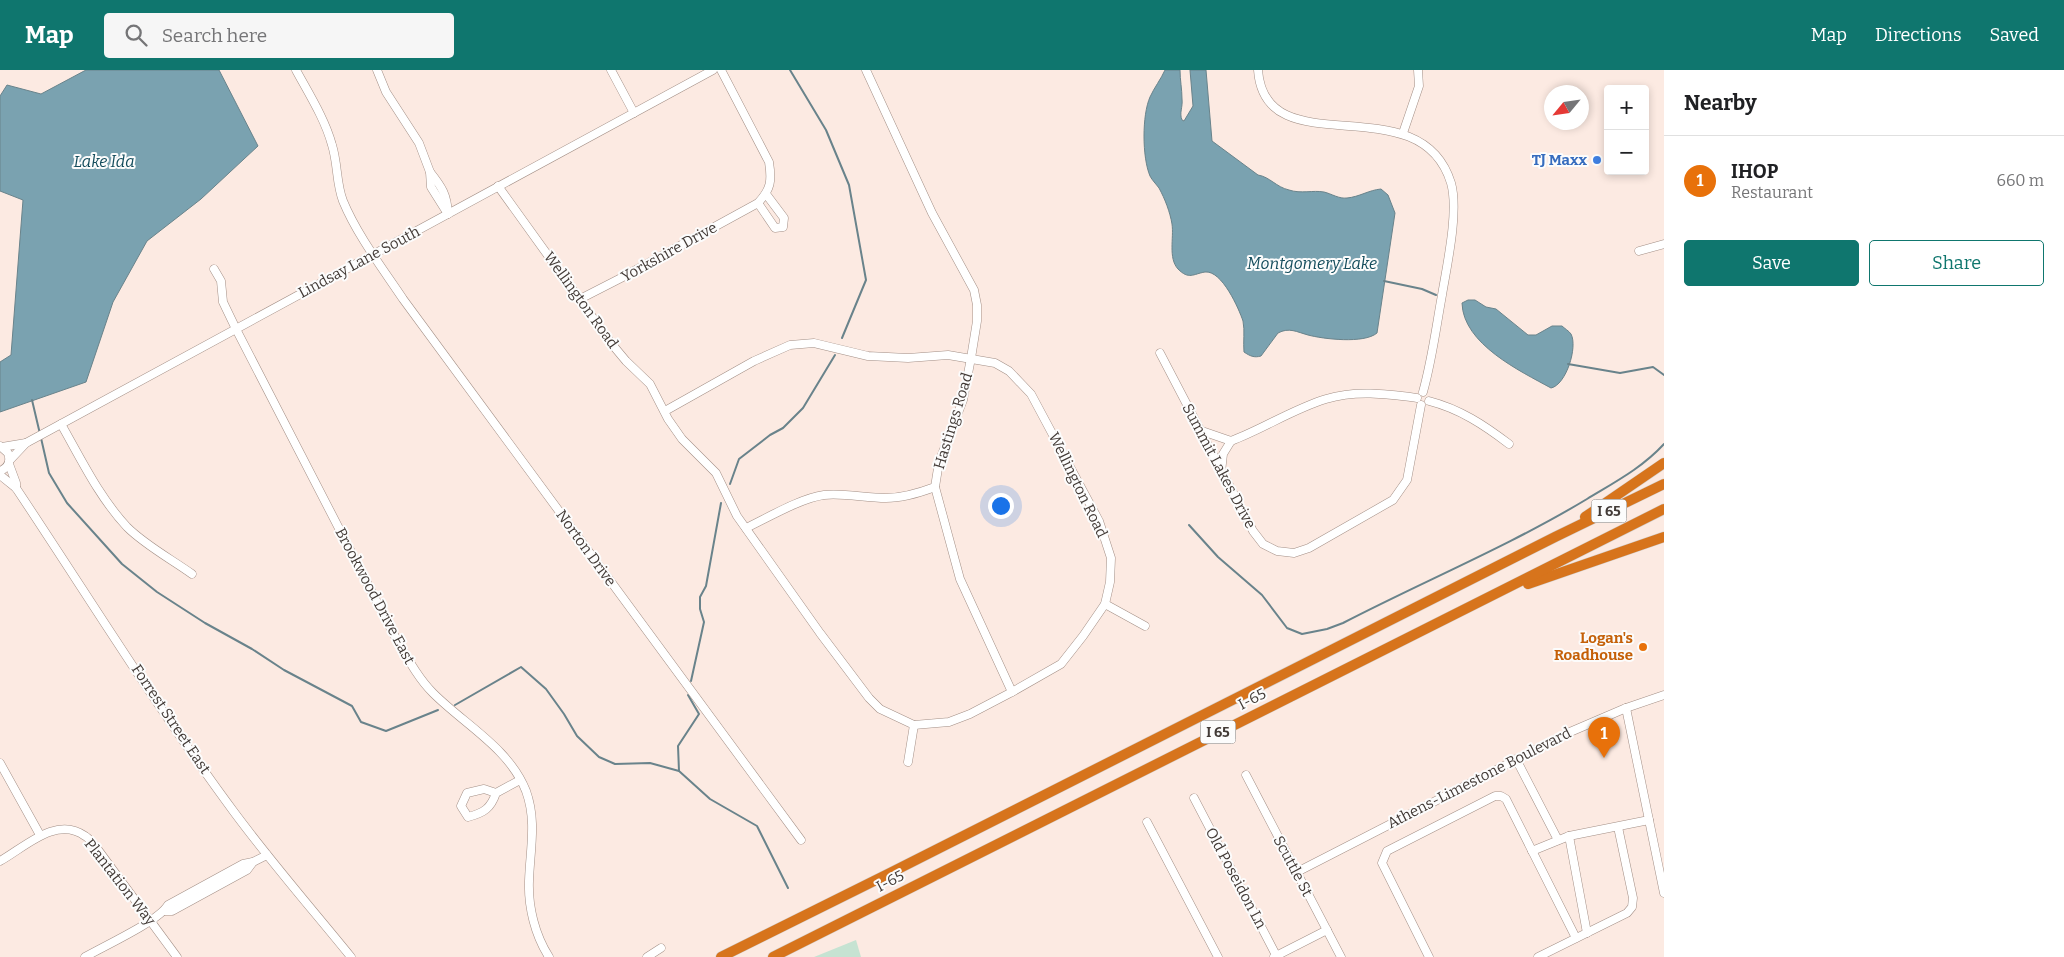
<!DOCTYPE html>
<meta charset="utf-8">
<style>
:root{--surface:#fff;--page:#f6f6f6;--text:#202124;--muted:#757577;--line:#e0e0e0;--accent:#0f766e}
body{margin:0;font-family:Bitter,serif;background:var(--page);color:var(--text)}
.controls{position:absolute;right:15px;top:15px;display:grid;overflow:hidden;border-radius:5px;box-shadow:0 2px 8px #0003}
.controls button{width:45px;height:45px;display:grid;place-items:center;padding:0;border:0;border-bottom:1px solid var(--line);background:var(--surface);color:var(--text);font:25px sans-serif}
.compass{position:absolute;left:1544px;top:15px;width:45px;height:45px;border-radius:50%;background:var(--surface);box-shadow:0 2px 8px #0003;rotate:241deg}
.you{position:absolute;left:1000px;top:435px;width:18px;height:18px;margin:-12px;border:4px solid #fff;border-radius:50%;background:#1a73e8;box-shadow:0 0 0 8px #1a73e833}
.badge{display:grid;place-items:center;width:32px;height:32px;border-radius:50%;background:var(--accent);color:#fff;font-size:16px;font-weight:700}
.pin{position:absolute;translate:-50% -41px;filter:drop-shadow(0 1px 2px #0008)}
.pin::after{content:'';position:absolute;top:26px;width:18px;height:15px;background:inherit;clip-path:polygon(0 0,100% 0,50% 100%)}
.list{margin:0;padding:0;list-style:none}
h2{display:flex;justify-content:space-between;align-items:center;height:65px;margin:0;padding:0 20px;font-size:21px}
h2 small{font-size:16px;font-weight:400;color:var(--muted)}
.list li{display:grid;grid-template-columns:32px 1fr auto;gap:15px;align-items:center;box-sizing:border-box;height:90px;padding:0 20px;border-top:1px solid var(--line)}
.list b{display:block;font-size:19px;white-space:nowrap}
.list p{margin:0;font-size:16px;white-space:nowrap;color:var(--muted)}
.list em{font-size:16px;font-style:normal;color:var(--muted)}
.actions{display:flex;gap:10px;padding:15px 20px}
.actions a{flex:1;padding:11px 0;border:1px solid var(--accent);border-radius:5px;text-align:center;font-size:18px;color:var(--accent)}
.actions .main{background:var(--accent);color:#fff}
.icon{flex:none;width:28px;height:28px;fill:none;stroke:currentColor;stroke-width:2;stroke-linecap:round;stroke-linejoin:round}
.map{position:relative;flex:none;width:1664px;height:887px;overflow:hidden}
header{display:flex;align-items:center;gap:30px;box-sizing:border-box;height:70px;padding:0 25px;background:var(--accent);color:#fff}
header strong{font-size:24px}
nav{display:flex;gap:28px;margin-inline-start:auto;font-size:18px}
.search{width:350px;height:45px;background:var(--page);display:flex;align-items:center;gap:12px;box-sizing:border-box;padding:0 18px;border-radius:5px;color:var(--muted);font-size:19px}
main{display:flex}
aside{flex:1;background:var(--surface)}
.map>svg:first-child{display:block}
.green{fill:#c6e3d2}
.water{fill:#7aa2b0;stroke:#69838b}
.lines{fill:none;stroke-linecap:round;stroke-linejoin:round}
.stream{stroke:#69838b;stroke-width:2}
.minor-casing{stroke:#a38f86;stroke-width:9}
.highway-casing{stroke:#d2d0cf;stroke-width:11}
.minor{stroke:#fff;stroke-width:8}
.highway{stroke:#d7741c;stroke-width:10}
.shop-dot{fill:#3f7fe0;stroke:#fcfcfc;stroke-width:2}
.food-dot{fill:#e8710a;stroke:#fcfcfc;stroke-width:2}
.labels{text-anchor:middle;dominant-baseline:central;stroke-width:4;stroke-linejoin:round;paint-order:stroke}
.shield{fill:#fcfcfc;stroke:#7a7471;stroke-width:1}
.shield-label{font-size:14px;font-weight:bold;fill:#423a36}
.shop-label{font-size:15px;font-weight:bold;fill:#366cbe;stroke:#fcfcfc;text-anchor:end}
.street-label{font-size:15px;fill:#423a36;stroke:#fcfcfc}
.food-label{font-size:15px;font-weight:bold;fill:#c56008;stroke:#fcfcfc;text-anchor:end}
.water-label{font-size:16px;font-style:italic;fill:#134c5c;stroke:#fcfcfc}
</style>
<header>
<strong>Map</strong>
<div class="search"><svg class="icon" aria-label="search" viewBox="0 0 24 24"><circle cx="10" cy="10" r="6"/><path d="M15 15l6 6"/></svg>Search here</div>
<nav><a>Map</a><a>Directions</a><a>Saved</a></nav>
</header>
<main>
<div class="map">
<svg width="1664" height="887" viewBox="0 0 1664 887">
<rect width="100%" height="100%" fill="#fceae2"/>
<path class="green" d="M856,870L861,887H814Z"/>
<g class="water">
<path d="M86,0H219L258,76L201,129L147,171L113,232L86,312L0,342V292L11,285L23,130L0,121V26L7,15L41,24Z"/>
<path d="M1165,0H1180C1180,10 1182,19 1182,29C1183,37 1179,43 1182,50L1184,51L1193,36L1190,0H1206L1212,71L1258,105C1270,107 1276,117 1289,120C1301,124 1313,120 1324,122C1332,124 1339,129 1347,128C1359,127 1369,120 1381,119L1388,125L1395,143L1377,263C1364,274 1323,269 1308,265C1297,262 1289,257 1278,263L1261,286C1254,288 1250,286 1244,282C1243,272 1245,261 1243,251C1239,239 1222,200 1205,202C1193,204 1189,210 1178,199C1168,188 1174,168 1172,154C1170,142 1165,129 1159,118C1156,114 1152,110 1150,106C1142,87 1142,45 1150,27C1154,18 1161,9 1165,0Z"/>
<path d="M1468,230H1475L1486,237L1496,239L1528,265H1536L1552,256H1562C1564,258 1569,261 1571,264C1578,277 1566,315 1551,318C1520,301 1463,274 1462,233Z"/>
</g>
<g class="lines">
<g class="stream">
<path d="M790,0L826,60L849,115L866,210L842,268"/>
<path d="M1384,211L1422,219L1436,225"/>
<path d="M1568,294L1620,303L1653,297L1664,305"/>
<path d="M32,330L40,364"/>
<path d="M41,368L49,403L67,433L122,494L157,522L205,553L252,579L284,600L352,636L361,652L386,661L438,640"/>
<path d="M730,414L739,389L770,365L783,358L803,338L835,285"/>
<path d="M1189,455L1218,487L1262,525L1287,558L1302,564L1327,559L1343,553C1424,511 1509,476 1587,429C1615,412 1642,398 1664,374"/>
<path d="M691,611L704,552L700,539V527L706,516L721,433"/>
<path d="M455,635L521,597L546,619L564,644L577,666L599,687L615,694L650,693L679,701L710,729L757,756L788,818"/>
<path d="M679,701L678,676L699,644L688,625"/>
</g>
<defs>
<g id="minor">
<path d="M296,0C309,24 325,49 332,75C338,94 336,113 343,131C357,165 383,199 403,229L801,770"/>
<path d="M377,0L386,22L419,73L430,102L431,117L448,144"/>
<path d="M611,0L634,43"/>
<path d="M866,0L932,143L974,220L977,235V251L971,288L963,330L939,392L935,417L960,509L1012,622"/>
<path d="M1258,0C1265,99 1420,12 1451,113C1459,141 1447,195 1442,225C1436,258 1432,290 1423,322"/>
<path d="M1403,63L1419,16L1418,0"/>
<path d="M430,102C442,117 447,125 448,144"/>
<path d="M498,116L611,273L626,291L650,314L668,349L682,369L716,403L737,446L820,563L869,628L880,639L914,655L949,652L970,644L1012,622L1061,594L1083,566L1105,534L1110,512L1111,488L1099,451L1031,324L1009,301L995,293L948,285L908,288L868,286L814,273L790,275L754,291L665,341"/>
<path d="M758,133L775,158L783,157L784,148L766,124"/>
<path d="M1639,181L1664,174"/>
<path d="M214,199L221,211L223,232L236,259L393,563C405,583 416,606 433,623C465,655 509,678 526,721C537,751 530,780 529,811C528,837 535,865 549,887"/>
<path d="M580,229L621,208L758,133C771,119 772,111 769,92L721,0"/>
<path d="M1160,283L1253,461L1263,474L1277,481L1294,483L1309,478L1393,430L1407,410L1421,335"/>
<path d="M1429,331C1460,339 1484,355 1509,374"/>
<path d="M61,354C81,389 99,427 127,457C145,475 171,489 192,504"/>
<path d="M1199,360L1231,371C1263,359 1293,339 1326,329C1356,320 1386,324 1417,328"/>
<path d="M0,376L8,383C11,391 8,398 0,401"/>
<path d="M2,377L26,373"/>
<path d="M10,390L26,373L713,0"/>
<path d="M9,394L16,413V418"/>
<path d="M1221,402L1223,384L1231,371"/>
<path d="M0,405L16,418C88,526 157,638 234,742C271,792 312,839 351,887"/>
<path d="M746,458C767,448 801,428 824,425C845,423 865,428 886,428C903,428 919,423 935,417"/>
<path d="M1105,534L1145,556"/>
<path d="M1626,638L1664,823"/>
<path d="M1516,689L1558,770"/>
<path d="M908,692L914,655"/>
<path d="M0,693L40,765"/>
<path d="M1246,705L1341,887"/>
<path d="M496,723C491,738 484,743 468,747L461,736L467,723L484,719L496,723L520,710"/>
<path d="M1194,728L1277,887"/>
<path d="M1147,752L1218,887"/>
<path d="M1569,766L1587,863"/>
<path d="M1532,781L1569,766L1649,750"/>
<path d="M0,791C24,778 56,745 85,766C89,768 92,773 96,777L177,887"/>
<path d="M1297,802L1570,662L1626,638L1664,625"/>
<path d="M165,841H172L247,800L253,792"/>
<path d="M85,887C104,876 159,851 168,835L243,794L253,792L267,785"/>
<path d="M647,887L661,878"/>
<path d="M1274,887L1327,860"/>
<path d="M1429,887L1382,793L1387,781L1495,726H1501L1506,729L1576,868"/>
<path d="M1538,887L1627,843L1632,837L1633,828L1618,757"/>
</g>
<g id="highway">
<path d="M1585,447L1664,393"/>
<path d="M1528,514L1664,467"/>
<path d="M721,887L892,802L1555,467L1664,414"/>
<path d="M773,887L1664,439"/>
</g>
</defs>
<use href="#minor" class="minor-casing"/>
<use href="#highway" class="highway-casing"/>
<use href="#minor" class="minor"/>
<use href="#highway" class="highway"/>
</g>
<circle class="shop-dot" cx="1597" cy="90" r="5"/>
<circle class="food-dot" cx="1643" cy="577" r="5"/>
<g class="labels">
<g class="shield">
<rect x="1591.5" y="429.5" width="35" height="23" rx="4"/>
<rect x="1200.5" y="650.5" width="35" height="23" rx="4"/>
</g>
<g class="shield-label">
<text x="1609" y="441">I 65</text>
<text x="1218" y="662">I 65</text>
</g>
<g class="shop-label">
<text x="1587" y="90">TJ Maxx</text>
</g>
<g class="street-label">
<text transform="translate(669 182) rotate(-29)">Yorkshire Drive</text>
<text transform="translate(359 192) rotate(-28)">Lindsay Lane South</text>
<text transform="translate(581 230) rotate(54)">Wellington Road</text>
<text transform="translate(953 351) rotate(-73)">Hastings Road</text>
<text transform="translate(1219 396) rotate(62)">Summit Lakes Drive</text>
<text transform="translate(1078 415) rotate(64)">Wellington Road</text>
<text transform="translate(586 478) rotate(54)">Norton Drive</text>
<text transform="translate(375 526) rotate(62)">Brookwood Drive East</text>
<text transform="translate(1252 629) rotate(-27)">I-65</text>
<text transform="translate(171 649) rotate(56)">Forrest Street East</text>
<text transform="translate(1479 708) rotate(-27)">Athens-Limestone Boulevard</text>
<text transform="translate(1293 796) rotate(62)">Scuttle St</text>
<text transform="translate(1236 808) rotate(62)">Old Poseidon Ln</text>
<text transform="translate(890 811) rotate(-27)">I-65</text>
<text transform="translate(120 812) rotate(52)">Plantation Way</text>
</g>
<g class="food-label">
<text x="1633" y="568">Logan's<tspan x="1633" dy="17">Roadhouse</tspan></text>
</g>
<g class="water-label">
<text x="104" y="91">Lake Ida</text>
<text x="1312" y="193">Montgomery Lake</text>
</g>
</g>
</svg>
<div class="controls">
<button>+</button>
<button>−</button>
</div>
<svg class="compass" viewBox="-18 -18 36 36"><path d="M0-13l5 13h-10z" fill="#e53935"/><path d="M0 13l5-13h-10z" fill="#757577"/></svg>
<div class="you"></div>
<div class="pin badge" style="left:1604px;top:688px;background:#e8710a">1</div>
</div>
<aside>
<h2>Nearby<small></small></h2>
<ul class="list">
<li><span class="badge" style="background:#e8710a">1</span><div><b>IHOP</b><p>Restaurant</p></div><em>660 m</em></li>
</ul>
<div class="actions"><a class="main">Save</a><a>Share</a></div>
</aside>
</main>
